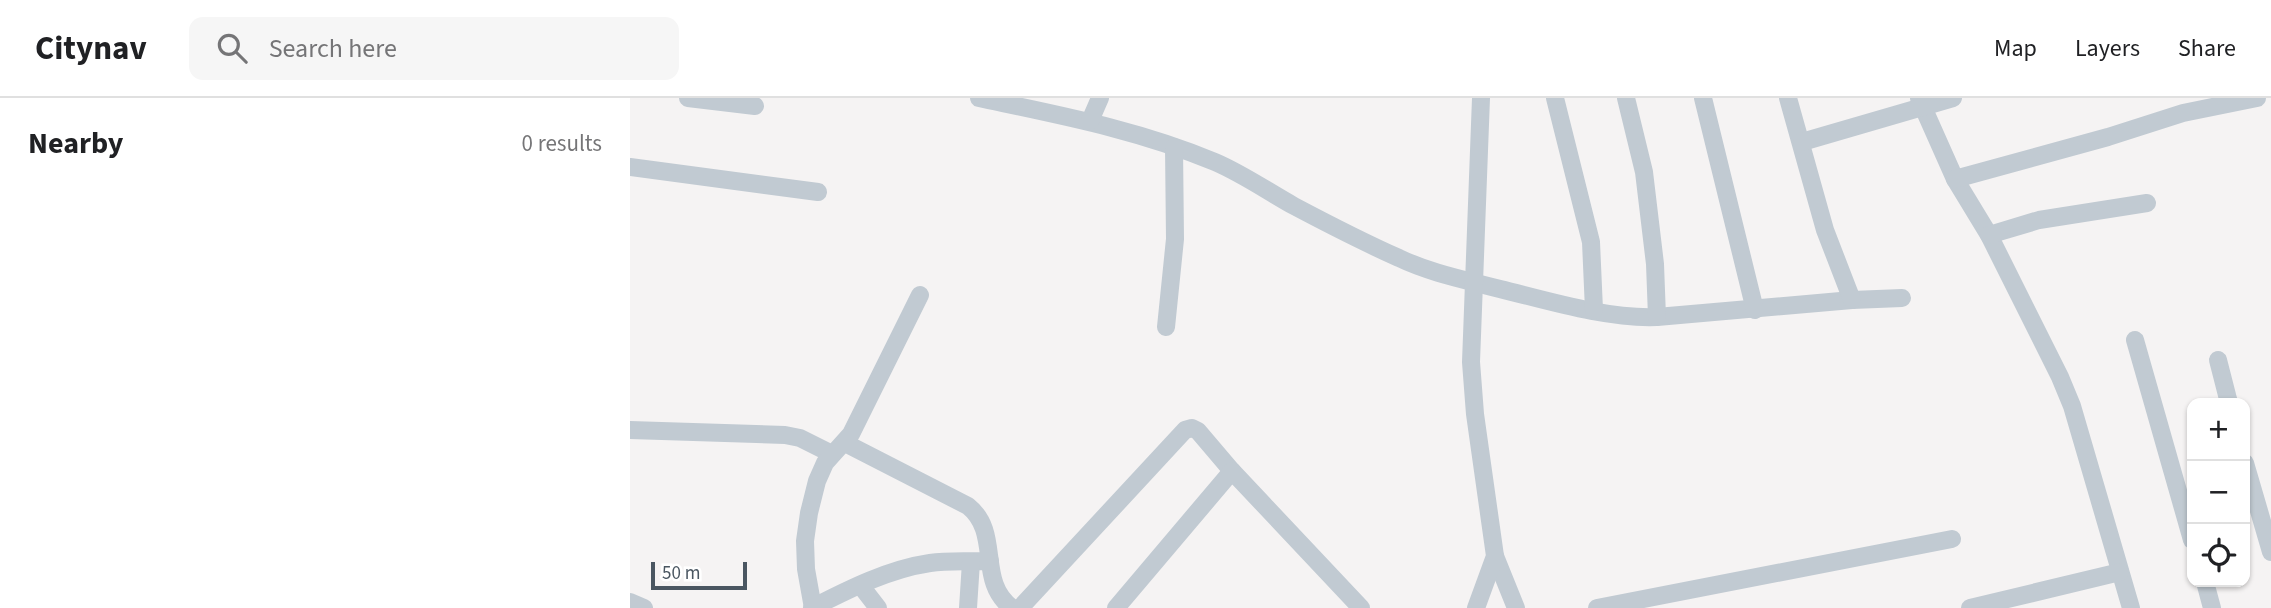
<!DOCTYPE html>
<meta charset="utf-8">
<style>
:root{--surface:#fff;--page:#f6f6f6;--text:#202124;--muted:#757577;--line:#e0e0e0}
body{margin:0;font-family:"Source Sans 3",sans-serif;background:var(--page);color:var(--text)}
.controls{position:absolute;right:21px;bottom:21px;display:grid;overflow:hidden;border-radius:14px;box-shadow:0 2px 5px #0004}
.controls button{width:63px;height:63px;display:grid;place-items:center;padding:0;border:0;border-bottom:2px solid var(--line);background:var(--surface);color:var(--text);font:35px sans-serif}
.scale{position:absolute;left:21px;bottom:18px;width:96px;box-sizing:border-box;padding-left:7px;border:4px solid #4a5661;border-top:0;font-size:19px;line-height:24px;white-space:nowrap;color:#4a5661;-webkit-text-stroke:5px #fff;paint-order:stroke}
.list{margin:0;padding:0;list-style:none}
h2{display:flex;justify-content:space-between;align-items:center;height:91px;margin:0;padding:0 28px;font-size:30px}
h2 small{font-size:23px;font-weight:400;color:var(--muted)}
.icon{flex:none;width:38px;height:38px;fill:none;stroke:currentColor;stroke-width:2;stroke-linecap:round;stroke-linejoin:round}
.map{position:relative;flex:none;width:1641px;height:510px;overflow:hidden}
header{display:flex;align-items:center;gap:42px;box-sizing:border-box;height:98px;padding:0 35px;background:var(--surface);border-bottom:2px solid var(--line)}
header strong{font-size:33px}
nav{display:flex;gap:38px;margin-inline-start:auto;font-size:24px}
.search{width:490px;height:63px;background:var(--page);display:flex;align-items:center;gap:18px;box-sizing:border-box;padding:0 24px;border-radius:14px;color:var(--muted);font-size:26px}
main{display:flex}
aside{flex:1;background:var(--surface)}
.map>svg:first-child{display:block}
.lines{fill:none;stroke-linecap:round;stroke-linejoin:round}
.minor{stroke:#c1cad2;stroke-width:18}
</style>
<header>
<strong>Citynav</strong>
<div class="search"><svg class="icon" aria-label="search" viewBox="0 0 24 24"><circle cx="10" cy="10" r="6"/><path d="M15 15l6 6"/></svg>Search here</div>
<nav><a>Map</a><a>Layers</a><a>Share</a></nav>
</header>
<main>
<aside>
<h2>Nearby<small>0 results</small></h2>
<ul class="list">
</ul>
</aside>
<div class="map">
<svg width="1641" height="510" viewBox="0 0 1641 510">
<rect width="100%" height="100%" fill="#f5f3f3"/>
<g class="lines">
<g class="minor">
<path d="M58,0L125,8"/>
<path d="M349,0C429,17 509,32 585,64C613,76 637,93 664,108C698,126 733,144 769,160C800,175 836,182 870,191C919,203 977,221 1027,219L1222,202L1272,200"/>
<path d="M925,0L961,144L964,212"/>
<path d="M996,0L1014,74L1025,166L1027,219"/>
<path d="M1073,0L1125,212"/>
<path d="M1158,0L1195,132L1222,202"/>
<path d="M1289,0L1325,81L1359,137L1430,279L1442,308L1501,510"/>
<path d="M460,23L470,0"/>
<path d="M1172,44L1323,0"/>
<path d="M0,69L188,94"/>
<path d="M1325,81L1478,39L1553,15L1627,0"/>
<path d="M1359,137L1409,122L1517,105"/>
<path d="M536,229L545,141L544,49"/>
<path d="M1505,242L1562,442"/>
<path d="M1588,262L1599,305"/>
<path d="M0,332L155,337L170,340L202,356"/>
<path d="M215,345L338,408C372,435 346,483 382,510"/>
<path d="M1615,365L1641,454"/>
<path d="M865,458L886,510"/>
<path d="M1575,484L1582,510"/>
<path d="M231,488L248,510"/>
<path d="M0,504L14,510"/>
<path d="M182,510C219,491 259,471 300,465C319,462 340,464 360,463"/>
<path d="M183,510L176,471L175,443L179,415L187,383L195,365L221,336L290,197"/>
<path d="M338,510L341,464"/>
<path d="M390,510L555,332L562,330L568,333L602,373"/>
<path d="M486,510L602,373L731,510"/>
<path d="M846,510L865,458L845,316L841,264L851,0"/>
<path d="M967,510L1322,441"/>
<path d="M1340,510L1490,474"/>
</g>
</g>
</svg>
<div class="controls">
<button>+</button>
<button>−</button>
<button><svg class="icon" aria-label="locate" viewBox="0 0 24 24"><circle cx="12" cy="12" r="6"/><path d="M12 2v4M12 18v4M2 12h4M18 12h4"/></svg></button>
</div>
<div class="scale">50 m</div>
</div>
</main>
